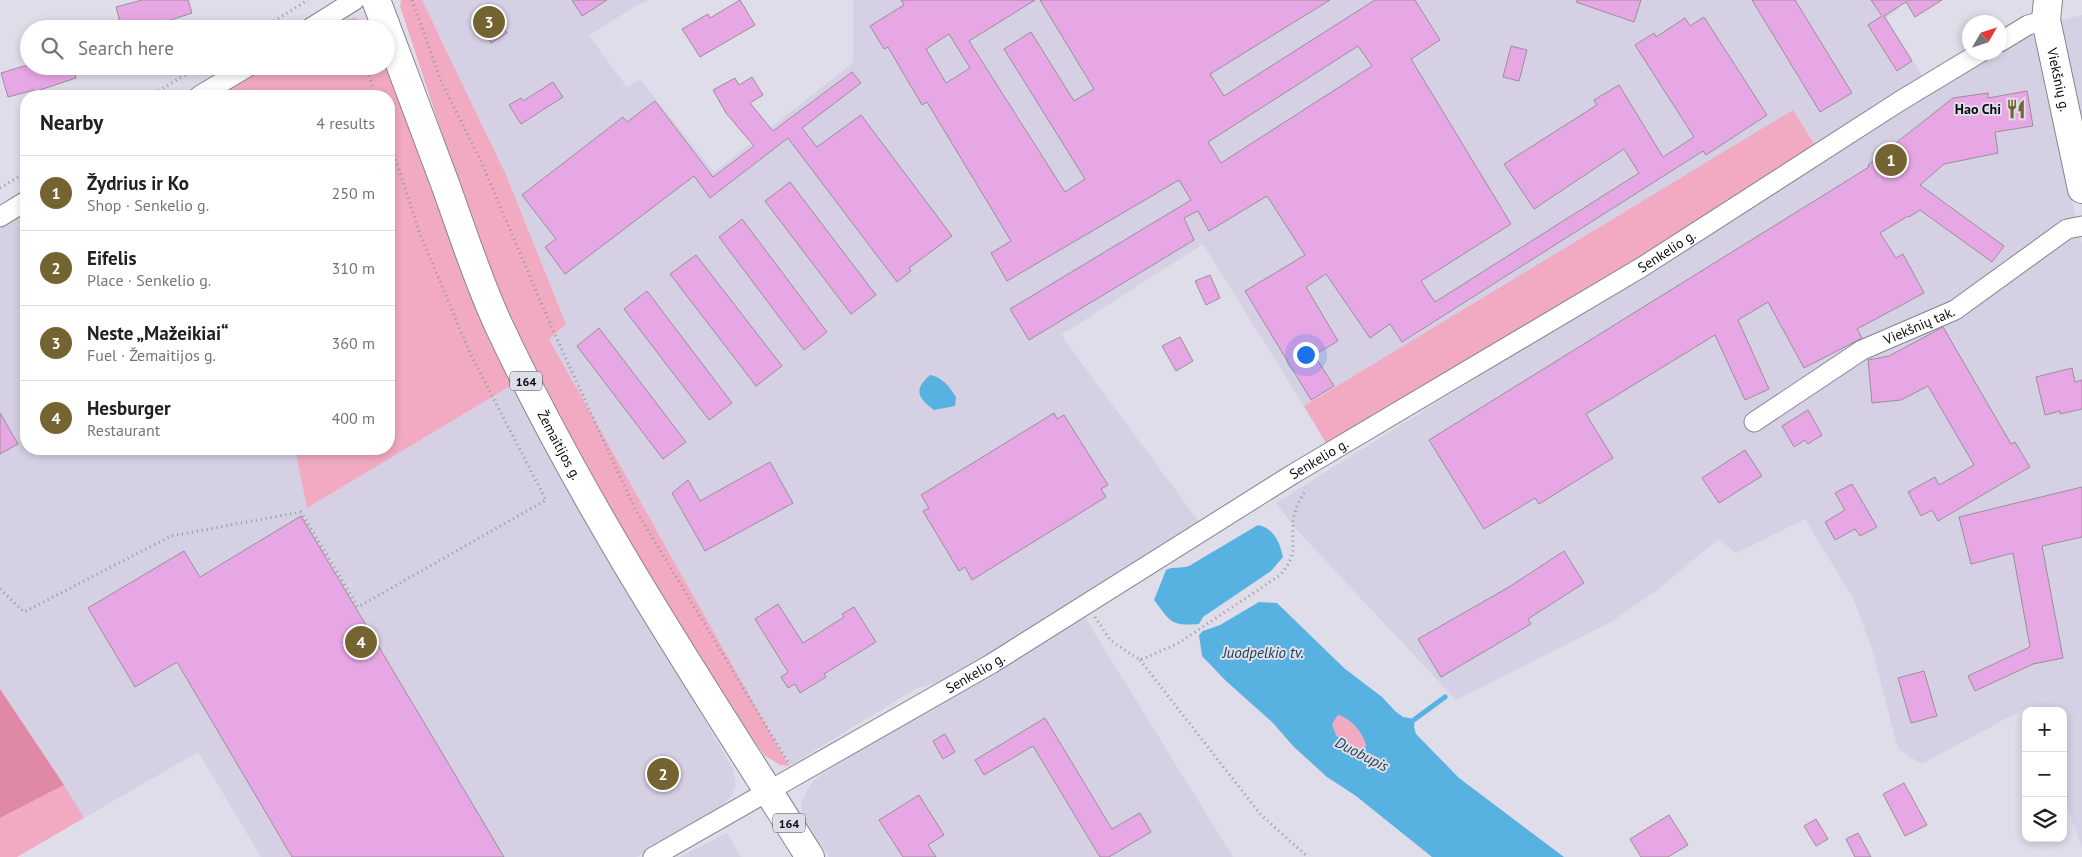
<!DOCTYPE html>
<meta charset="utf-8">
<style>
:root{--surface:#fff;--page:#f6f6f6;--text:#202124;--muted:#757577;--line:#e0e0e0;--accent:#746432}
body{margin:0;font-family:"PT Sans",sans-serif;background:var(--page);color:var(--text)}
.controls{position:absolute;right:15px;bottom:15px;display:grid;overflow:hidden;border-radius:10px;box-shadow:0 2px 8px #0003}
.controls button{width:45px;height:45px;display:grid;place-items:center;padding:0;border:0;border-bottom:1px solid var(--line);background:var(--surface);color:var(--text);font:25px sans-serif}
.compass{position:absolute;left:1962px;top:15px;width:45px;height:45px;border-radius:50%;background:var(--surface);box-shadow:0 2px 8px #0003;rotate:51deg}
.you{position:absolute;left:1305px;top:354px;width:18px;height:18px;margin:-12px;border:4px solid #fff;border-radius:50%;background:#1a73e8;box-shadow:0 0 0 8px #1a73e833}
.badge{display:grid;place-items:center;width:32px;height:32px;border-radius:50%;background:var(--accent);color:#fff;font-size:16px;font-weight:700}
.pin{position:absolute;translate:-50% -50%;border:2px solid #fff;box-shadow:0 1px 5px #0006}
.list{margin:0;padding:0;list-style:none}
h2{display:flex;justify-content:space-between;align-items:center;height:65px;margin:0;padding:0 20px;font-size:21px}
h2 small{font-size:16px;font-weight:400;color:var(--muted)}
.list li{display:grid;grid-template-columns:32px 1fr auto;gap:15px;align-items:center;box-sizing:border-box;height:75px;padding:0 20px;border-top:1px solid var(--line)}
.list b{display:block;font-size:19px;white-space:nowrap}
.list p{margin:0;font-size:16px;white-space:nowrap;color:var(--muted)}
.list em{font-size:16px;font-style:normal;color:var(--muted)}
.icon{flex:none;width:28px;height:28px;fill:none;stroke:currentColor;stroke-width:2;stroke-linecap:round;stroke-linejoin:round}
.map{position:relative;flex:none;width:2082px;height:857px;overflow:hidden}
.search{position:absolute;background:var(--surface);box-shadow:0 2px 8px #0003;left:20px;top:20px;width:375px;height:55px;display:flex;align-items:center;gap:12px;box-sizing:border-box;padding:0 18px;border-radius:28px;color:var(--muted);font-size:19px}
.panel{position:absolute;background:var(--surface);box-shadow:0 2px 8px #0003;left:20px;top:90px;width:375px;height:365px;border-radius:20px}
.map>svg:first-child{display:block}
.built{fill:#d5d0e4}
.green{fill:#f1aac1}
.forest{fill:#e089a6}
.water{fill:#57b1e1;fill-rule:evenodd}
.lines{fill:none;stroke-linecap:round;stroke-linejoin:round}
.stream{stroke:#57b1e1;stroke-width:5}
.building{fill:#e7a7e5;stroke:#998f99;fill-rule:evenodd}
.minor-casing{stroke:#86838f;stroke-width:21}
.primary-casing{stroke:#86838f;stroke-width:30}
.path{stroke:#97959f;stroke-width:3;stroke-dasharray:1 4;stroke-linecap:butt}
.minor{stroke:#fff;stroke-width:19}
.primary{stroke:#fff;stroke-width:28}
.labels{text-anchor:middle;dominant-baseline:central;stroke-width:4;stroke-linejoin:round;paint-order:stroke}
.shield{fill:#e0ddea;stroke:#4c4b52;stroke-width:1}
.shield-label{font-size:12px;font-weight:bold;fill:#0d0c11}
.street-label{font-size:14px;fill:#0d0c11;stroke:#e0ddea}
.poi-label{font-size:14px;font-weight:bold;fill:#0d0c11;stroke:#e0ddea;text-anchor:end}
.water-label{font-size:15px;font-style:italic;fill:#173e52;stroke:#e0ddea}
</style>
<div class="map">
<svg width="2082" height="857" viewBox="0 0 2082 857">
<rect width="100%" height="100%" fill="#e0ddea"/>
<g class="built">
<path d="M422,0H650L637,5L589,36L627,87L640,79L714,172L853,63V0H1894L1899,9L1886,18L1922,75L1816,147L1793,111L1304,406L1203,244L1061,335L1199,522L1015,640L944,681L917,688L789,766L549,339L566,324L507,177Z"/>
<path d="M2082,15V135L2058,21Z"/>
<path d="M2028,33L2035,36L2082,245V848L2063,795V711H2034L2031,705L1922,764L1898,749L1872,649L1853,598L1805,519L1736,553L1718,539L1661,587L1611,622L1456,700L1295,528L1276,503Z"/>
<path d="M26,213V449H295L307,508L512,385L733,769L736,785L732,796L723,805L636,857H261L198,752L84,818L0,689V229Z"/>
<path d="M1084,616L1233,857H829L803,817L801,804L810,785L820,775Z"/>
<path d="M727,833L741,857H680Z"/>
</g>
<g class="green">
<path d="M401,0H422L507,177L566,324L549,339L789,766L780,765L764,755L677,629L571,444L516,334L470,219L400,6Z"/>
<path d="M355,18L367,24L371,29H331L347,19Z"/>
<path d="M269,66H386L444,216L486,333L512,385L307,508L295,449H389V96H219Z"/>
<path d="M1793,110L1816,147L1657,247L1327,445L1304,406Z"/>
<path d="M1338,715C1349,717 1365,734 1366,746L1362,750L1351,751L1336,735L1332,724Z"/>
<path d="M64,785L84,818L17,857H0V818Z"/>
</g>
<path class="forest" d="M0,689L64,785L0,818Z"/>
<g class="water">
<path d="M930,375C942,377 949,386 956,397L955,406L934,410C918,398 913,390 930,375Z"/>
<path d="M1258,525C1274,528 1280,543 1283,557L1271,571L1203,617L1199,624C1170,626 1171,622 1154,600L1166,570C1174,566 1181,569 1189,566Z"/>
<path d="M1259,602L1277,603L1344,668L1382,697L1395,711L1403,717L1415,719L1414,727L1416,734L1459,778L1564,857H1432L1356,796L1327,777L1294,747L1273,723L1226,681L1202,656L1199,635L1203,631L1220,625ZM1338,715C1349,717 1365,734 1366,746L1362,750L1351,751L1336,735L1332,724Z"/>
</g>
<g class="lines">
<path class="stream" d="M1415,719L1445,697"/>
</g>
<g class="building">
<path d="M142,0H188L192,13L149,27V25L135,29H122L116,7Z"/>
<path d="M572,0H607L582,16Z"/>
<path d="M740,0L755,25L700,57L682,29L708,14L710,18Z"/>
<path d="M901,0H1035L969,41L1065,192L1085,179L1004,49L1031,32L1074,101L1094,89L1040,0H1330L1210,74L1224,96L1375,0H1415L1440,40L1411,59L1511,224L1421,281L1435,302L1639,173L1624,149L1534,209L1504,164L1597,105L1594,100L1619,85L1663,157L1694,137L1635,45L1654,33L1656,37L1685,18L1690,26L1704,17L1767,115L1706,155L1703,151L1402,342L1390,324L1370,338L1326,274L1306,287L1338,341L1314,355L1334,386L1311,400L1245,291L1305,255L1267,196L1209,231L1198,211L1184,218L1194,240L1029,340L1010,309L1191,200L1179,180L1007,281L991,253L1011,241L927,102L922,105L888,47L884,49L870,26L904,5ZM949,34L970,68L946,83L926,49ZM1358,46L1372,66L1221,163L1208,142Z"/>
<path d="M1577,0H1641L1634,22L1576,2Z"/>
<path d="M1752,0H1795L1852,93L1820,112Z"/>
<path d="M1871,0H1942L1915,17L1906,2L1884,16L1912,61L1897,71L1868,25L1882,16Z"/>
<path d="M489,4L507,33L491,43L473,14Z"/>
<path d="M1511,46L1527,50L1519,81L1503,77Z"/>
<path d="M24,66H73L76,78L34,92V90L8,97L1,73Z"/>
<path d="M852,72L861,83L802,128L817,147L861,115L952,236L909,268L911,271L897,282L788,138L710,198L694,176L565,274L545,247L556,239L522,195L623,117L627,122L655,101L713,177L754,146L726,113L713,90L735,78L739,85L752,77L763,95L750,103L773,131Z"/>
<path d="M553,82L563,97L521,124L509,105L521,98L523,101Z"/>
<path d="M2027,91L2033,126L1995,132L1998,153L1944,164L1920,185L2004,246L1992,262L1920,210L1909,217L1908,216L1880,233L1896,258L1903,254L1924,293L1857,329L1862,338L1804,368L1768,302L1738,320L1769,389L1745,400L1715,335L1586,414L1613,458L1539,504L1535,498L1484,529L1429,440L1869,167L1868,165L1953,98L1988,93V98Z"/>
<path d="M790,182L876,295L851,314L765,201Z"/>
<path d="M742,219L827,332L804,350L719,237Z"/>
<path d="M696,255L782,366L756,386L670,274Z"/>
<path d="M1210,275L1220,298L1206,305L1195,281Z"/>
<path d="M647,291L732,403L709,420L624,309Z"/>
<path d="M1943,327L2011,444L2015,442L2030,467L1938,521L1932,510L1921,516L1908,492L1935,477L1939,485L1974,465L1928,386L1901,400L1872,403L1868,360L1889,356Z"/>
<path d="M599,328L686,442L663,459L577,346Z"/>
<path d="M1180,337L1193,361L1176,371L1162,346Z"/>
<path d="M2072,368L2075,382L2082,380V409L2060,414V411L2045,415L2036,377Z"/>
<path d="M1808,410L1822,435L1808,444L1805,440L1794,447L1782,426Z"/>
<path d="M0,413L18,444L0,454Z"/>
<path d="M1054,413L1057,419L1064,415L1108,485L1101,489L1106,497L972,580L965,567L959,571L923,511L929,508L921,495Z"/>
<path d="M1745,450L1762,476L1719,503L1702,478Z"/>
<path d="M770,462L793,503L705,551L672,493L688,480L700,501Z"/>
<path d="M1852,484L1877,527L1860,536L1855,529L1835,540L1825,522L1845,510L1835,493Z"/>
<path d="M2082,487V537L2042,546L2063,658L2033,664L1975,691L1968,676L2030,647L2013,553L1971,564L1959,517Z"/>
<path d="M301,516L504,857H292L177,662L135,687L88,608L184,551L200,577Z"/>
<path d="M1564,551L1584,583L1528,619L1531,624L1441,677L1418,639L1509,587Z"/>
<path d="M778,604L803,643L844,617L842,614L854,607L876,642L824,674L826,677L800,693L795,684L788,688L781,677L788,672L755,619Z"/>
<path d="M1924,671L1937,716L1911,723L1898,678Z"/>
<path d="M1045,718L1112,829L1140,813L1151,832L1109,857H1100L1033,746L984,775L975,760Z"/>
<path d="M945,734L955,752L943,759L933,741Z"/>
<path d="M1904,783L1927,825L1905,836L1883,794Z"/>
<path d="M919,795L944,835L928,845L936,857H903L879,820Z"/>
<path d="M1669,815L1688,845L1668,857H1641L1630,839Z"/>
<path d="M1816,819L1828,839L1816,846L1804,826Z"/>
<path d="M1858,833L1871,857H1855L1846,839Z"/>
</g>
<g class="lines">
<defs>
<g id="minor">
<path d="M309,29L355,0"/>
<path d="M2000,42L2028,25L2046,20"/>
<path d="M199,96L249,66"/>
<path d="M0,217L26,201"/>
<path id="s1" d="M1754,422L1862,350L1955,310L2067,229L2082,226"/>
<path id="s2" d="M653,857L991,664L1293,474L1642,267L1900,101L1981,52"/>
</g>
<g id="primary">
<path id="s3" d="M376,0C398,60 422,121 444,181C462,230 477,279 499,326C586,512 701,684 810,857"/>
<path id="s4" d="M2048,0L2046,20L2082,189"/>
</g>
</defs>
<use href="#minor" class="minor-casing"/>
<use href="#primary" class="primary-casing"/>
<g class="path">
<path d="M412,0L441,81L483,166L552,328L635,509L788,762"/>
<path d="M354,28L362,23"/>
<path d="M261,29L308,0"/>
<path d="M366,66L375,96"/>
<path d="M150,96L200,66"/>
<path d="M0,188L26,172"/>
<path d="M0,589L24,612L171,536L301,512L358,607L546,500L471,355L420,234L389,139"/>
<path d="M1095,617L1110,640L1140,660L1177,644L1279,576C1304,550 1286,537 1296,509C1298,503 1302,497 1305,491"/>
<path d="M1140,660L1261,815L1308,857"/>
</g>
<use href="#minor" class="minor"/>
<use href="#primary" class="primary"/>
</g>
<defs>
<symbol id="restaurant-bare" viewBox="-9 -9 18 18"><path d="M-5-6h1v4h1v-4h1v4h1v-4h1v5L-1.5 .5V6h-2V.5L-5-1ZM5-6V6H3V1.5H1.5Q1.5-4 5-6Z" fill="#746432" stroke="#e0ddea" stroke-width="2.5" paint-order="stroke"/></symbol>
</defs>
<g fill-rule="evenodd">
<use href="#restaurant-bare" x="2002" y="95" width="28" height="28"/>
</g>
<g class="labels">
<g class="shield">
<rect x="510" y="371.5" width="32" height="19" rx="4"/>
<rect x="773" y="813.5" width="32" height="19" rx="4"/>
</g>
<g class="shield-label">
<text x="526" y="381">164</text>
<text x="789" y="823">164</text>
</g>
<g class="street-label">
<text stroke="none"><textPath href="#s4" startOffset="81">Viekšnių g.</textPath></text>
<text stroke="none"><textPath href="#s2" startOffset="1181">Senkelio g.</textPath></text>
<text stroke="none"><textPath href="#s1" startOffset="192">Viekšnių tak.</textPath></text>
<text stroke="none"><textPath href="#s3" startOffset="482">Žemaitijos g.</textPath></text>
<text stroke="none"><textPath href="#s2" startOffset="776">Senkelio g.</textPath></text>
<text stroke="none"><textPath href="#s2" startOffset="371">Senkelio g.</textPath></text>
</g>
<g class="poi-label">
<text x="2001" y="109">Hao Chi</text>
</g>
<g class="water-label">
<text x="1263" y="652">Juodpelkio tv.</text>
<text transform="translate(1362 754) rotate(27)">Duobupis</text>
</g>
</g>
</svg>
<div class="controls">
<button>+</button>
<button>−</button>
<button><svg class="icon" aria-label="layers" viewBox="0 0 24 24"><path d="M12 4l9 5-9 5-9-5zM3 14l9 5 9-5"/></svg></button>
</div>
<svg class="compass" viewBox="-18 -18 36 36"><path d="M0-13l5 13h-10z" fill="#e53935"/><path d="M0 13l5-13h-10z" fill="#757577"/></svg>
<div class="you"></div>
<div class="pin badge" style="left:1891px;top:160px">1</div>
<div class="pin badge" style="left:663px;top:774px">2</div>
<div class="pin badge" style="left:489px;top:22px">3</div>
<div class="pin badge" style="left:361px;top:642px">4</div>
<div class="search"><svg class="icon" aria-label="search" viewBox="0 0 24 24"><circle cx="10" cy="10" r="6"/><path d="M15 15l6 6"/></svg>Search here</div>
<section class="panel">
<h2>Nearby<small>4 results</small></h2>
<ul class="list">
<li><span class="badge">1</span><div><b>Žydrius ir Ko</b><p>Shop · Senkelio g.</p></div><em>250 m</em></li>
<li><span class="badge">2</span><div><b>Eifelis</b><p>Place · Senkelio g.</p></div><em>310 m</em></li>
<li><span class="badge">3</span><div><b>Neste „Mažeikiai“</b><p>Fuel · Žemaitijos g.</p></div><em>360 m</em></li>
<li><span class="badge">4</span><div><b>Hesburger</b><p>Restaurant</p></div><em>400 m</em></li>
</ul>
</section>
</div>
